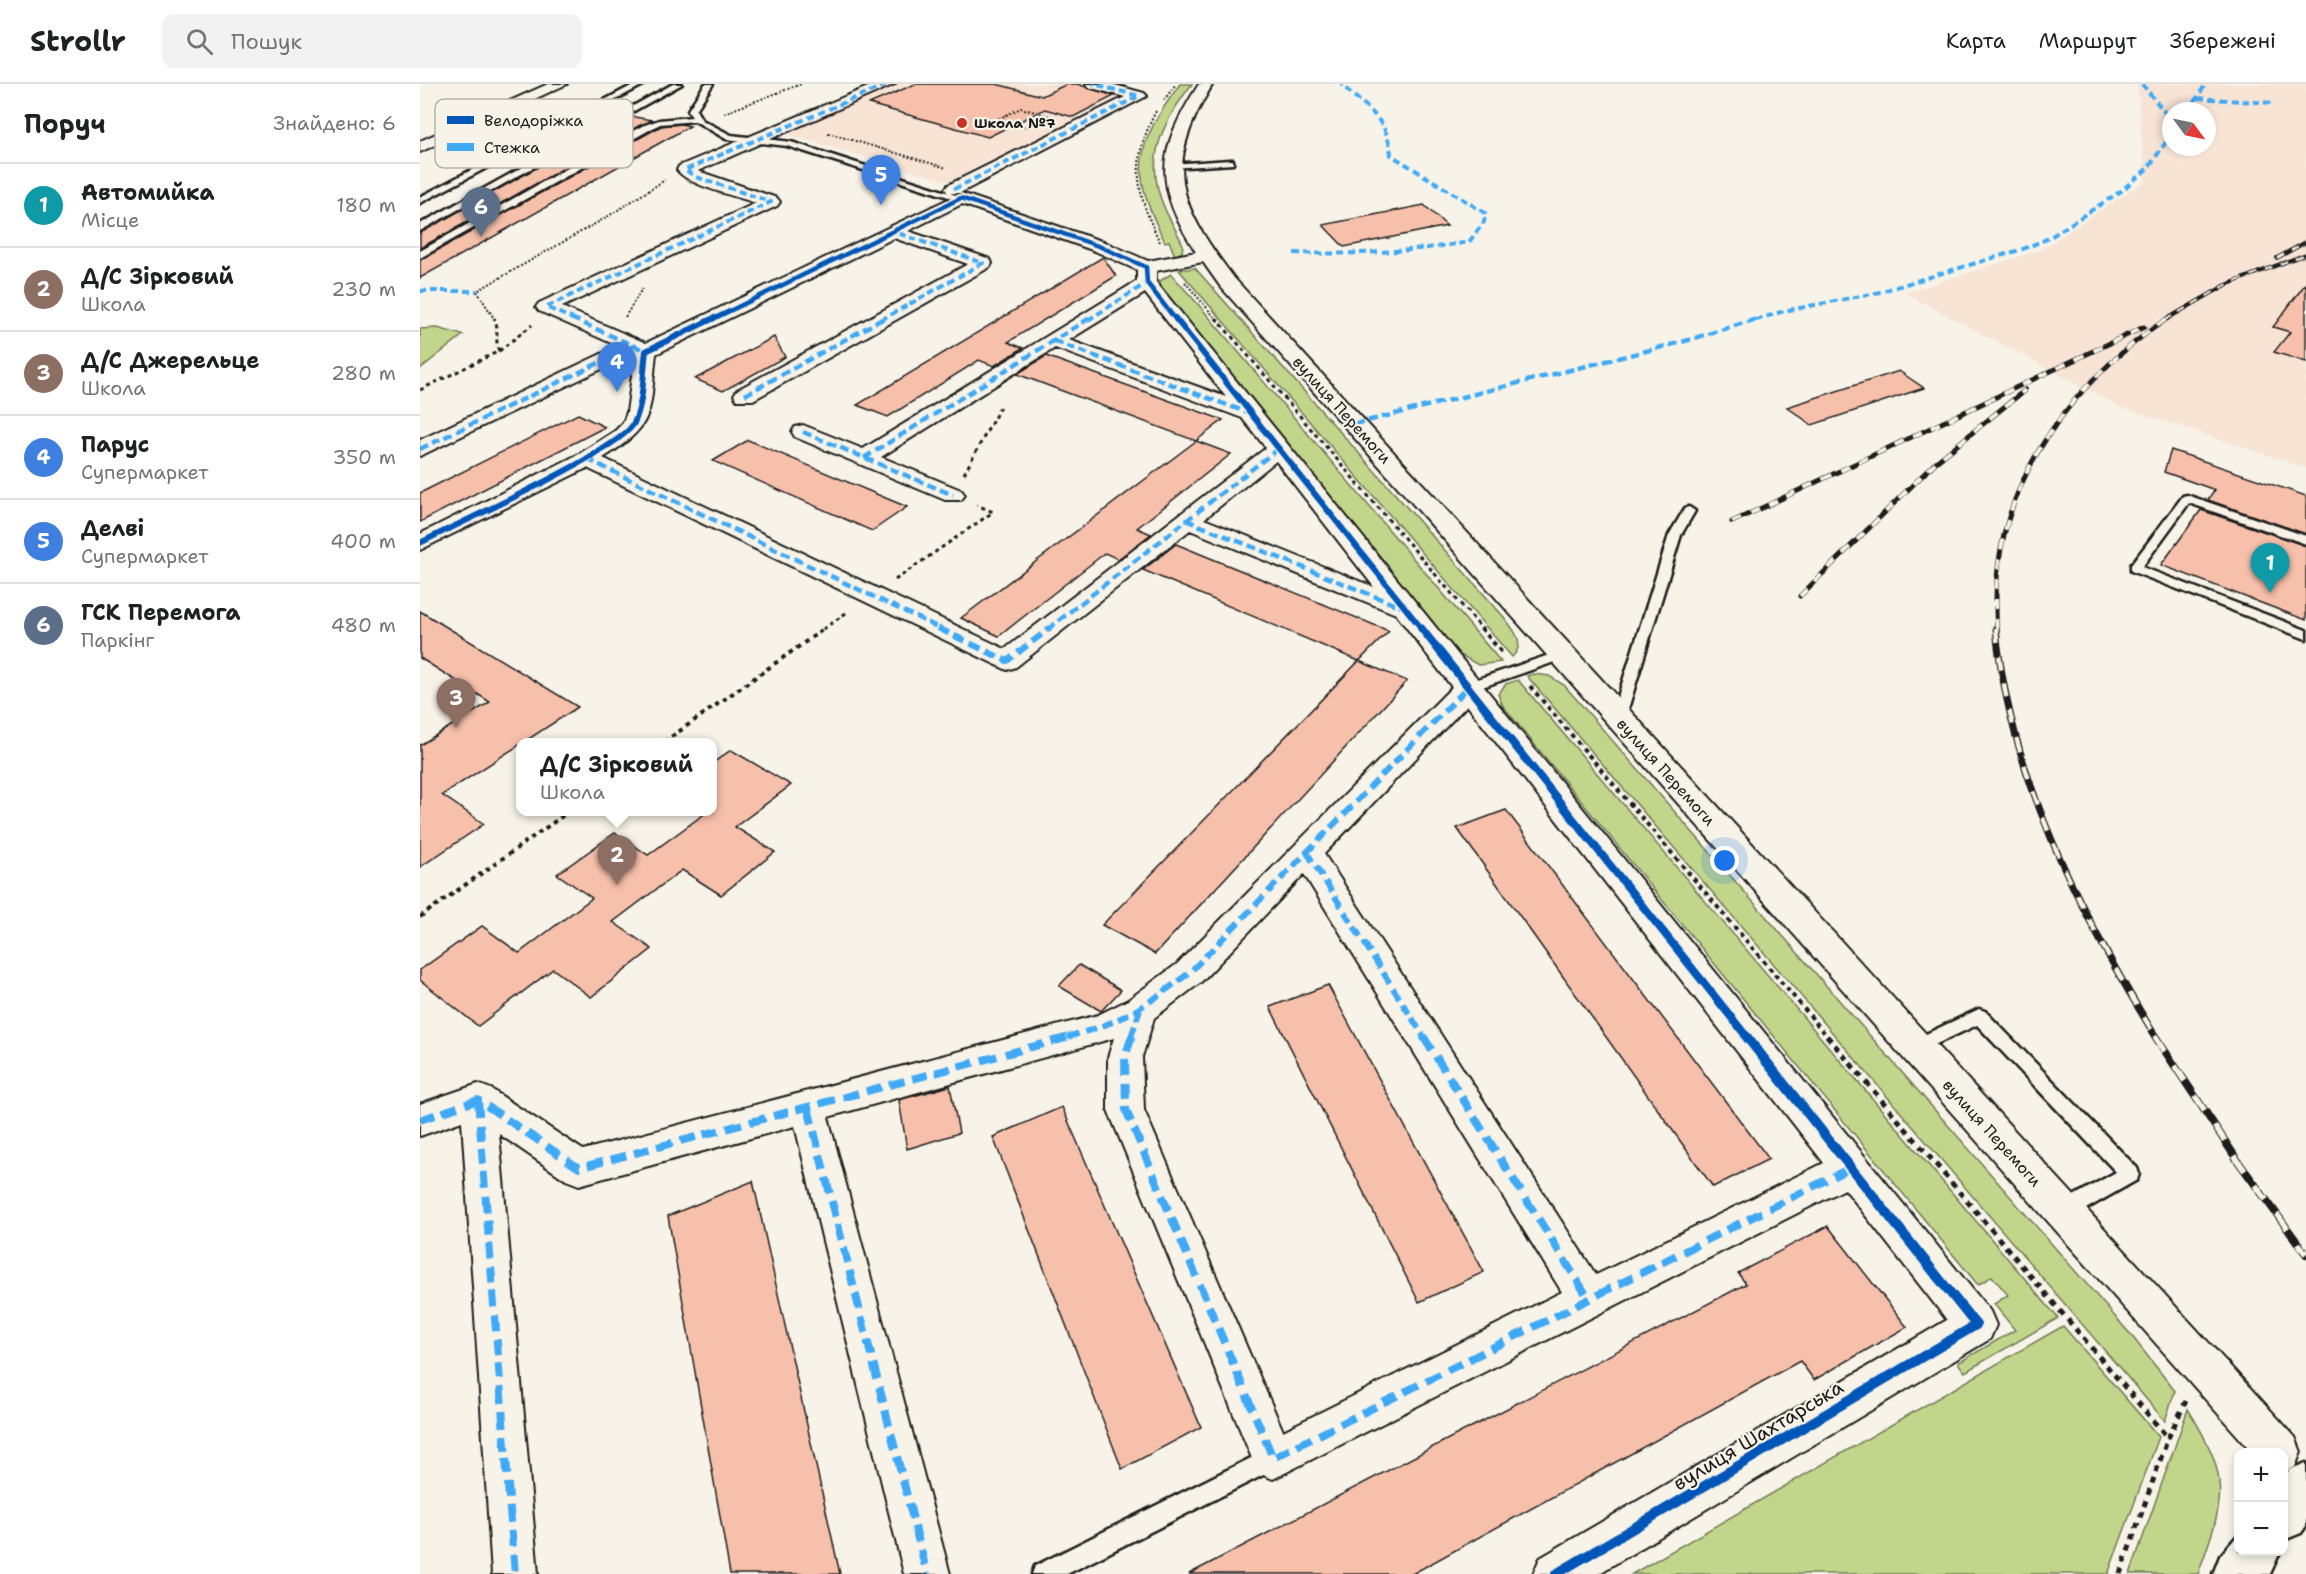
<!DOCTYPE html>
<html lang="uk">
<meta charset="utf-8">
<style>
:root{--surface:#fff;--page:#f2f2f2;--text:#202124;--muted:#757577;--line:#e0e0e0;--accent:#c8321e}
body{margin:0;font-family:"Shantell Sans",sans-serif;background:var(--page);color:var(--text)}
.controls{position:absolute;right:18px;bottom:18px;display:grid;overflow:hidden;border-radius:12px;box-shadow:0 3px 9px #0003}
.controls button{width:54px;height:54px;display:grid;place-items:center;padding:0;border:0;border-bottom:2px solid var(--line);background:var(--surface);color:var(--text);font:30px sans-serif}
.compass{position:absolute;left:1742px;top:18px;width:54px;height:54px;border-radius:50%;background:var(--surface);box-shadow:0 3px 9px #0003;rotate:123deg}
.you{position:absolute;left:1305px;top:777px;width:21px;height:21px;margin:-15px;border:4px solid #fff;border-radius:50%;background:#1a73e8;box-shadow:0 0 0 9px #1a73e833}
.badge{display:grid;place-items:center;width:39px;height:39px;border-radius:50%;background:var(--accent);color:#fff;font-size:20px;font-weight:700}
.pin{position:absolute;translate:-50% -50px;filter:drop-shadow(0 2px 3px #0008)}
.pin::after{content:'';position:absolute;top:32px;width:21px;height:18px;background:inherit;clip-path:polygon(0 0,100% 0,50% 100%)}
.popup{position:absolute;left:96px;top:654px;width:201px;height:78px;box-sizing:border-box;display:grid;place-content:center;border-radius:12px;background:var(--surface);filter:drop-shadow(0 2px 4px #0005);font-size:20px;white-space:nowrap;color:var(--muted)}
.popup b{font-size:22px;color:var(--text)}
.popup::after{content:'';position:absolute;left:50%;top:100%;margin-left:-12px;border:12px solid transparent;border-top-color:var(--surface)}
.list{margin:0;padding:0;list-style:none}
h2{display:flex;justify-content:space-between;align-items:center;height:78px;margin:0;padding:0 24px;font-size:26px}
h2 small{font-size:20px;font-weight:400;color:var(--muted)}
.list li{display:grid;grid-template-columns:39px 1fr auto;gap:18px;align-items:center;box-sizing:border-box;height:84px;padding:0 24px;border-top:2px solid var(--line)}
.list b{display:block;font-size:22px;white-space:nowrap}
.list p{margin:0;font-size:20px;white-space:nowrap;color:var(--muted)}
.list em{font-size:20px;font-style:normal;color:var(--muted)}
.icon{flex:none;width:33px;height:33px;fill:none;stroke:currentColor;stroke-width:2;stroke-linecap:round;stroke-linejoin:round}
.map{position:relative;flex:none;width:1886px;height:1490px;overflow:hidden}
header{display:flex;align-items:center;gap:36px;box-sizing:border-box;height:84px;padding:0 30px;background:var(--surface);border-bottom:2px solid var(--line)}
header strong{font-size:28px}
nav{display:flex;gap:33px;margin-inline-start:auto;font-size:21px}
.search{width:420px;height:54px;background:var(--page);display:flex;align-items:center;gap:15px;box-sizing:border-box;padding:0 21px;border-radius:12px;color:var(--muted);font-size:22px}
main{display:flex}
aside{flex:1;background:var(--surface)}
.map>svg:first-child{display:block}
.built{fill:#f7e4d5;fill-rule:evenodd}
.green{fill:#c2d68b;stroke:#6f7954;stroke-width:1.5}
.building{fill:#f7c0aa;stroke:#1c1c1c;stroke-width:1.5}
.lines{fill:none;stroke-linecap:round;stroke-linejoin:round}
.service-casing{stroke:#1c1c1c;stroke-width:5}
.minor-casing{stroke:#1c1c1c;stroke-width:4}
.tertiary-casing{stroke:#1c1c1c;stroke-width:5}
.path-far3{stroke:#1c1c1c;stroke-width:2;stroke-dasharray:2 2;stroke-linecap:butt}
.path-far2{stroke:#1c1c1c;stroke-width:3;stroke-dasharray:4 4;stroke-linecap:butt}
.path-far1{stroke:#1c1c1c;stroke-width:4;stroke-dasharray:4.5 4.5;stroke-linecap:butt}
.path{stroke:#1c1c1c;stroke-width:5;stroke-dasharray:6 6;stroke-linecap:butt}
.service{fill:#f7f3e8;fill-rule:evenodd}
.minor{fill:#f7f3e8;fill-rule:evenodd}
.tertiary{fill:#f7f3e8;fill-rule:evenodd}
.rail-far3-casing{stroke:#1c1c1c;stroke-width:4}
.rail-far2-casing{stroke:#1c1c1c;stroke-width:5}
.rail-far1-casing{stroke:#1c1c1c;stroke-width:7}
.rail-casing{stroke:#1c1c1c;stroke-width:8}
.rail-far3{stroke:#f7f3e8;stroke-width:2;stroke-dasharray:8;stroke-linecap:butt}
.rail-far2{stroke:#f7f3e8;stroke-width:4;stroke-dasharray:10;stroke-linecap:butt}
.rail-far1{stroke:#f7f3e8;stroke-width:4.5;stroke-dasharray:14;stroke-linecap:butt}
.rail{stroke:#f7f3e8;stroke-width:6;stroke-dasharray:18;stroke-linecap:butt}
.quiet-far3{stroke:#3fa9f5;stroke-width:4;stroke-dasharray:7 4;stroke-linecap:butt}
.quiet-far2{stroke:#3fa9f5;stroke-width:4.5;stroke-dasharray:9 4.5;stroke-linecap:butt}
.quiet-far1{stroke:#3fa9f5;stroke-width:6;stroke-dasharray:12 6;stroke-linecap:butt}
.quiet{stroke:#3fa9f5;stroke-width:8;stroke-dasharray:16 8;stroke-linecap:butt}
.cycleway-far3-casing{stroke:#f7f3e8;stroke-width:7}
.cycleway-far2-casing{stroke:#f7f3e8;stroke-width:9}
.cycleway-far1-casing{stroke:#f7f3e8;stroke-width:11}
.cycleway-casing{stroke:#f7f3e8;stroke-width:14}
.cycleway-far3{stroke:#0057b8;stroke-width:4.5}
.cycleway-far2{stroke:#0057b8;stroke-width:6}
.cycleway-far1{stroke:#0057b8;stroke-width:8}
.cycleway{stroke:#0057b8;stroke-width:10}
.poi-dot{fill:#c8321e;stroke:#f7f3e8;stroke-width:2}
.labels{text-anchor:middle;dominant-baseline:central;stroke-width:4.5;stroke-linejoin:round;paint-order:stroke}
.far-poi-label{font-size:14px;font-weight:bold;fill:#1c1c1c;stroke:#f7f3e8;text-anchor:start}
.street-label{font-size:16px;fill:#1c1c1c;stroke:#f7f3e8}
.near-street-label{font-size:20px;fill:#1c1c1c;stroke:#f7f3e8}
.key{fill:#f7f3e8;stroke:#b5b2ab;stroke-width:1.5}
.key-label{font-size:16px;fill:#1c1c1c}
</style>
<header>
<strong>Strollr</strong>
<div class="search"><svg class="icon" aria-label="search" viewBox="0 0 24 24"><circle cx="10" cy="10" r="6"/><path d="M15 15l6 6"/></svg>Пошук</div>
<nav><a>Карта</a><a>Маршрут</a><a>Збережені</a></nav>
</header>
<main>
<aside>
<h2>Поруч<small>Знайдено: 6</small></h2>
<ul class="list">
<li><span class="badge" style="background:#0f9aa8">1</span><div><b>Автомийка</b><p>Місце</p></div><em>180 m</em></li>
<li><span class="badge" style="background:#8d6e63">2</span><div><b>Д/С Зірковий</b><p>Школа</p></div><em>230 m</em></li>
<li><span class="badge" style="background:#8d6e63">3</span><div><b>Д/С Джерельце</b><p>Школа</p></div><em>280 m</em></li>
<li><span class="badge" style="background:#3f7fe0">4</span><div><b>Парус</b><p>Супермаркет</p></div><em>350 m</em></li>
<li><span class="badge" style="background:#3f7fe0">5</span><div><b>Делві</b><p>Супермаркет</p></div><em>400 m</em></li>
<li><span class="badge" style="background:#5c6f8a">6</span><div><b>ГСК Перемога</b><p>Паркінг</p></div><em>480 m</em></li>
</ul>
</aside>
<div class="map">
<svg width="1886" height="1490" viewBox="0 0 1886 1490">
<rect width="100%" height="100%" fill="#f7f3e8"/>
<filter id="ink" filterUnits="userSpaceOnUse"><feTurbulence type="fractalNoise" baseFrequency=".0167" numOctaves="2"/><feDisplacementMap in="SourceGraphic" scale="12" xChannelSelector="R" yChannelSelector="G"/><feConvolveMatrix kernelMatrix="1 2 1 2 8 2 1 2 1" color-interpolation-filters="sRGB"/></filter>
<g filter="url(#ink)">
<g class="built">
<path d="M478,0H656L707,13L537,100L362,49Z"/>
<path d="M1717,0H1886V384L1698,322L1485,209L1620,166L1725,97ZM1751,27H1787V63H1751Z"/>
</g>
<g class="green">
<path d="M760,0H772C745,35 725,71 741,115C746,131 756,145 763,161L762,168L755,172L749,157L745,158C709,87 714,63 760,0Z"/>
<path d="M775,184L1083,532C1093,545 1107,559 1092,573L759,186Z"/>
<path d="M751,190L777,219L1081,578L1058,581L1037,569L741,205L740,197Z"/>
<path d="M17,244L43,251L0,285V245Z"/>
<path d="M1113,590L1129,592L1144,601L1711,1251L1755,1307L1745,1337L1107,592Z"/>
<path d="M1098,596L1638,1234L1545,1288L1538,1279L1595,1246L1574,1220L1588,1211L1572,1192L1558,1201L1083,622L1078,610L1086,600Z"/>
<path d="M1643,1242L1739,1353L1688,1490H1212Z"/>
<path d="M1768,1325C1812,1396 1805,1415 1778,1490H1710Z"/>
</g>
<g class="building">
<path d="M495,0H576L622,12L647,0H657L694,12L653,33L625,25L568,53L449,20Z"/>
<path d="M209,32L232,36L0,164V149Z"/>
<path d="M261,40L270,42L0,194V176L241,42Z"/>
<path d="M1004,121L1027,142L924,163L903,141Z"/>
<path d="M683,173L696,192L588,258L603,264L574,282L559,276L468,333L437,321Z"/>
<path d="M1886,199V278L1854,268L1870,248L1853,243Z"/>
<path d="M354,253L365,273L303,307L275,295Z"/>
<path d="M626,272L803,336L776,357L597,290Z"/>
<path d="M1479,287L1504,304L1392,341L1367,323Z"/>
<path d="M158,330L185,343L0,438V409Z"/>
<path d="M328,356L487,423L452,447L293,377Z"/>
<path d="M776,357L811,370L717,444L731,450L698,475L685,469L579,552L541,534Z"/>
<path d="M1751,366L1886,412V450L1788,416L1795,406L1744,388Z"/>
<path d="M1781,426L1886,462V536L1741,481Z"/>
<path d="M756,460L969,547L939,577L723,486Z"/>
<path d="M0,527L158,623L22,711L64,740L0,783V661L70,618L0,574Z"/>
<path d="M939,577L987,597L735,870L682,841Z"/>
<path d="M311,666L371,701L315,743L355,768L301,811L262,786L193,838L232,865L171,913L133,885L58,942L0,896V886L62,842L99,869L172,814L137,790L195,749L228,771L287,728H293V679Z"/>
<path d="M1086,726L1349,1075L1293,1103L1037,744Z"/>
<path d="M659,881L701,906L681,927L639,902Z"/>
<path d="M908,901L1064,1188L999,1218L850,923Z"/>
<path d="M530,1002L539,1049L487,1065L479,1016Z"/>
<path d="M642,1023L781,1343L702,1385L573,1053Z"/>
<path d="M333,1097L420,1490H310L248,1132Z"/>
<path d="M1408,1142L1487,1243L1394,1296L1380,1277L992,1490H769L1326,1200L1318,1189Z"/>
</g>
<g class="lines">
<defs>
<g id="service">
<path d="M215,0H225L0,119V113Z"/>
<path d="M253,0H262L0,147V140Z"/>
<path d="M285,0H293L276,26L282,36L311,51L371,58L545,114L538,116L367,62L306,55L275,37L240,40L0,174V167L222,42L239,36L272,33L268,26Z"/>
<path d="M810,76H813V80L751,84L747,82L751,80Z"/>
<path d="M1767,411L1886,452V460L1769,419L1722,483L1886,546V555L1711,487V481L1763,412Z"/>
<path d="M1269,423L1275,427L1261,451L1205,635L1203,638H1193L1191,635L1249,451L1265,424Z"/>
<path d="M1141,567L1146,568L1148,571L1146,574L1048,608L1041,603L1043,600Z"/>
<path d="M1559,925L1565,927L1717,1084L1719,1090L1717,1096L1650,1134L1643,1137L1636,1134L1634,1128L1636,1122L1696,1088L1557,941L1495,970L1489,968L1486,963L1489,958Z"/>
<path d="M853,1363L861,1366L864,1374L861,1382L647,1490H612L615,1482Z"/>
</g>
<g id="minor">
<path d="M128,0H147L0,68V57Z"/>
<path d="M455,0H475L278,87L357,114L360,118L357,122L142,223L226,259L541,109L687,159L728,177L776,168C733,101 736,67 779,0H793C742,83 758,120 814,194L1875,1353L1881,1368L1875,1383L1864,1388V1368H1832L800,202L783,178L736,187V198L1570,1227L1576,1241L1570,1255L1178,1490H1113L1120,1474L1527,1236L1425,1105L853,1395L838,1389L688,1026V973L694,954L408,1033L530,1490H484L375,1042L159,1101L146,1096L79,1050L118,1490H72L42,1037L0,1052V1020L58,1000L71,1005L163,1066L678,931L708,916L757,880L1032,603L976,530L770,446L596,583L587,586L167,384L0,466V450L159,370L195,347L203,339L207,328L215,269L0,372V356L198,262L119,227L116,223L119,219L336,119C316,112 269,102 257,86L259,82ZM542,120L675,167L717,186V197L443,365L383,341L375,343L372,348L375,353L525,416H541L545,411L541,406L461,373L635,264L822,334L846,364L585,565L183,374C237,340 229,329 236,270L474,154L548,180L317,306L314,311L317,316H333L570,183L572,179L570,175L488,147ZM725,209L806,313L649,256ZM856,377L954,503L784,435ZM1047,621L1404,1079L1176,1191L904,770ZM884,790L1142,1208L863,1347L724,1026L722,973L734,934L781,898Z"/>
<path d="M666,0H691L724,9L727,12L540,109H528L525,105L528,101L705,13L668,3Z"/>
</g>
<g id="tertiary">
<path d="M1886,1379V1442L1881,1449L1864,1456V1393L1869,1386Z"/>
<path d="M1818,1451V1468H1860L1850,1490H1793L1800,1472Z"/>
</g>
</defs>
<use href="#service" class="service-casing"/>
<use href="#minor" class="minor-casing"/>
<use href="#tertiary" class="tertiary-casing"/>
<g class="path-far3">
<path d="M744,16L756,0"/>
<path d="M736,27C710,78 715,108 740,158"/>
<path d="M304,29L381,0"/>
<path d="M608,43L578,35L601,24L629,32"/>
<path d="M408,49L527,84"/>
<path d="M765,198L797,236"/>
<path d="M205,233L222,205"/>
<path d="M75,236L57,207L187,133L245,96"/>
</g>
<g class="path-far2">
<path d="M796,234L1062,545"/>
<path d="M79,267L112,241"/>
<path d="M0,306L79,267C74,256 80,244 74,234"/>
<path d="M544,390L580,323"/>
<path d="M475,496L573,428L557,421"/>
<path d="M403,545L429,527"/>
</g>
<g class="path-far1">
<path d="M1061,544L1084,571"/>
<path d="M1110,602L1408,953"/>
<path d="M244,658L405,544"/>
<path d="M0,833L148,728"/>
</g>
<g class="path">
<path d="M1407,952L1748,1354"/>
<path d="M1700,1490L1748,1354L1766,1317"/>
</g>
<use href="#service" class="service"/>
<use href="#minor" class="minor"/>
<use href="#tertiary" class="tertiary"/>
<defs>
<g id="rail-far3">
<path d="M1857,174L1886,158"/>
<path d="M1745,236L1806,201L1886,170"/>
</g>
<g id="rail-far2">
<path d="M1312,438L1724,243"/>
<path d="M1380,512L1516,378L1605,306"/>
<path d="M1577,545C1566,413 1642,305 1748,234"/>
</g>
<path id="rail-far1" d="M1576,544C1589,690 1660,830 1736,953"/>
<path id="rail" d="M1735,952L1820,1080L1886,1170"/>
</defs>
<use href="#rail-far3" class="rail-far3-casing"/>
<use href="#rail-far2" class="rail-far2-casing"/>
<use href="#rail-far1" class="rail-far1-casing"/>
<use href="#rail" class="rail-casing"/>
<use href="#rail-far3" class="rail-far3"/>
<use href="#rail-far2" class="rail-far2"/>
<use href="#rail-far1" class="rail-far1"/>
<use href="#rail" class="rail"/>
<g class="quiet-far3">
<path d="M1722,0L1751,36"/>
<path d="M1778,14L1853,19"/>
<path d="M1768,27L1786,0"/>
<path d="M534,105L719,12L673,0"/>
<path d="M874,169C934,171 990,168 1049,158L1064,138L1065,129L971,71C968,33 945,24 921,0"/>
<path d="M0,207H57"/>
<path d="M155,236L126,223L351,118L276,93L265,86L468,0"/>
<path d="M461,236L563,179L472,147"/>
<path d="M668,236L727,199"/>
<path d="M1336,236L1364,227L1456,209L1603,165L1629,154L1701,107L1728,84L1751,51"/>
</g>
<g class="quiet-far2">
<path d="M151,234L226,267"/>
<path d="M634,257L826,328"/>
<path d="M325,311L464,234"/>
<path d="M935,340L1262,258L1340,234"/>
<path d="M383,348L533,411"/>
<path d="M0,365L216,261"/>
<path d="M444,374L670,234"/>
<path d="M167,375L521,545"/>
<path d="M766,436L981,523"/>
<path d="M628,545L859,364"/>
</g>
<g class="quiet-far1">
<path d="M518,544L587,577L630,544"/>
<path d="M886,767L1004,953"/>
<path d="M647,953C703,938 724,923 769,889L1048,603"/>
<path d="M711,953L720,926"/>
</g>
<g class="quiet">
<path d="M712,952L705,973L706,1026L853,1374L1432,1083"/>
<path d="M1003,952L1169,1215"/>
<path d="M58,1016L95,1490"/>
<path d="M388,1024L507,1490"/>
<path d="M0,1036L58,1016L159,1084L653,952"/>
</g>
<defs>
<path id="cycleway-far3" d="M291,236L541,114L681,163L726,183L727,199L756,236"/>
<g id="cycleway-far2">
<path d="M755,234L1002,545"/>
<path d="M0,459C37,440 200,367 214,339C224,318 223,289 226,267L294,234"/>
</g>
<path id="cycleway-far1" d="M1001,544L1327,953"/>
<path id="cycleway" d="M1136,1490L1556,1241L1326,952"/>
</defs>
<use href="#cycleway-far3" class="cycleway-far3-casing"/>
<use href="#cycleway-far2" class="cycleway-far2-casing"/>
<use href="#cycleway-far1" class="cycleway-far1-casing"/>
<use href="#cycleway" class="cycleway-casing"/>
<use href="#cycleway-far3" class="cycleway-far3"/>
<use href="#cycleway-far2" class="cycleway-far2"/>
<use href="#cycleway-far1" class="cycleway-far1"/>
<use href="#cycleway" class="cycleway"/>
</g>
</g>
<circle class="poi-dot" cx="542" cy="39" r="6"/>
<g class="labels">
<g class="far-poi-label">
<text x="554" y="39">Школа №7</text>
</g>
<g class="street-label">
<text transform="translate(922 326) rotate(48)">вулиця Перемоги</text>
<text transform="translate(1246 688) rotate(48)">вулиця Перемоги</text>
<text transform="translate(1572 1049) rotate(48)">вулиця Перемоги</text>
</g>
<g class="near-street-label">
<text transform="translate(1338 1351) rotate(-31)">вулиця Шахтарська</text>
</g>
</g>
<rect x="15" y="15" width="198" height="69" rx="9" class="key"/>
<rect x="27" y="32" width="27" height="8" fill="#0057b8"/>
<rect x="27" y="59" width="27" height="8" fill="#3fa9f5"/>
<g class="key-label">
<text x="64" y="42">Велодоріжка</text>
<text x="64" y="69">Стежка</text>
</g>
</svg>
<div class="controls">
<button>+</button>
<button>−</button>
</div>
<svg class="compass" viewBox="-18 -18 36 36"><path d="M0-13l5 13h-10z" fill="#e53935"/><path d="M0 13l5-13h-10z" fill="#757577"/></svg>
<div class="you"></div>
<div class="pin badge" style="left:1850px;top:509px;background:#0f9aa8">1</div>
<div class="pin badge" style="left:197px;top:801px;background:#8d6e63">2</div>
<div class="popup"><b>Д/С Зірковий</b>Школа</div>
<div class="pin badge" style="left:36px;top:644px;background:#8d6e63">3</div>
<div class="pin badge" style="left:197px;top:308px;background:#3f7fe0">4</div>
<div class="pin badge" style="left:461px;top:121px;background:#3f7fe0">5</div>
<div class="pin badge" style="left:61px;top:153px;background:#5c6f8a">6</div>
</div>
</main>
